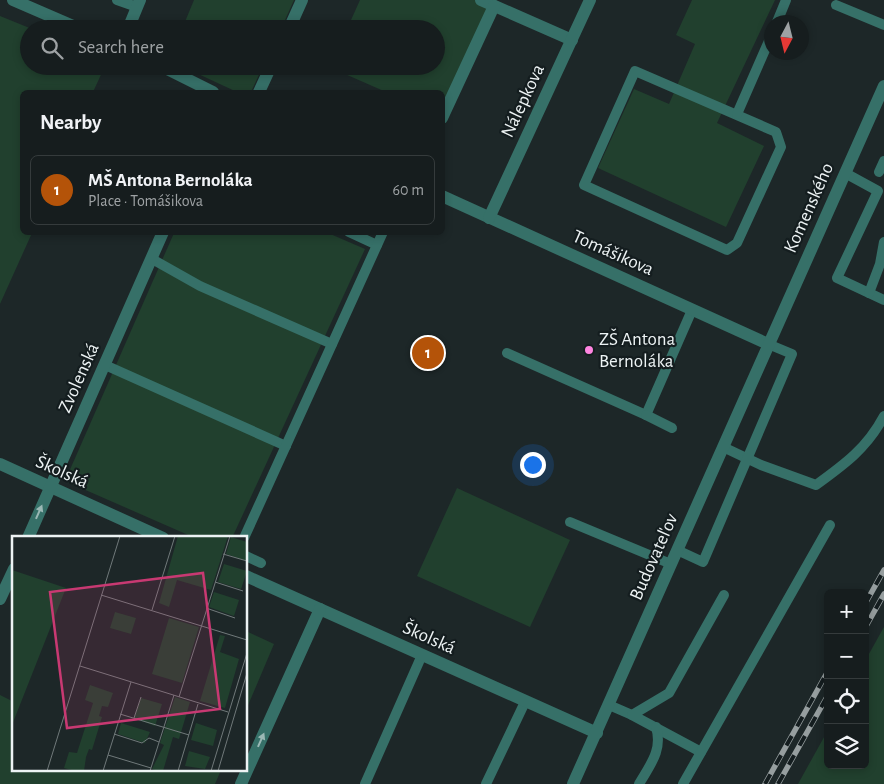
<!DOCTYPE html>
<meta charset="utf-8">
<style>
:root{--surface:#161d1e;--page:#1f2627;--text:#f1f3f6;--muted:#9ea2a4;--line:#353b3c;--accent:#b45309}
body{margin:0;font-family:"Alegreya Sans",sans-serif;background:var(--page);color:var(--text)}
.controls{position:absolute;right:15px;bottom:15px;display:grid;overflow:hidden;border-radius:8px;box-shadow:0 2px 8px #0003}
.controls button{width:45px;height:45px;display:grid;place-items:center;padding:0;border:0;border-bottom:1px solid var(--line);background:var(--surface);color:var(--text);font:25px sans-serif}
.compass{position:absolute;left:764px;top:15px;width:45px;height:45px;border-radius:50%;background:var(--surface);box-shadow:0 2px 8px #0003;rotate:187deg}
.you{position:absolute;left:532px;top:464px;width:18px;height:18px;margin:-12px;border:4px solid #fff;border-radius:50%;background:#1a73e8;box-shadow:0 0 0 8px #1a73e833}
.badge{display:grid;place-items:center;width:32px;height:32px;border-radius:50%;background:var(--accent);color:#fff;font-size:16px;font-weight:700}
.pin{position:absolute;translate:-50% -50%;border:2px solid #fff;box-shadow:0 1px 5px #0006}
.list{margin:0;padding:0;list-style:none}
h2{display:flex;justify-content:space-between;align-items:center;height:65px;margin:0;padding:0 20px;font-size:21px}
h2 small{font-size:16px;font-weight:400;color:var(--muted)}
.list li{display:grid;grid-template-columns:32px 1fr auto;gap:15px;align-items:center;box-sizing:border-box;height:70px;margin:0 10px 10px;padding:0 10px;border:1px solid var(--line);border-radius:8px}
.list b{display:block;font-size:19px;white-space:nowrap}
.list p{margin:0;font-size:16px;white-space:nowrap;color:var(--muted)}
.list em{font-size:16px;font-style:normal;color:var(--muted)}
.icon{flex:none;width:28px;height:28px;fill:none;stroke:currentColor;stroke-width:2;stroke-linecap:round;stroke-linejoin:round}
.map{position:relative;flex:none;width:884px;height:784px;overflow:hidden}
.search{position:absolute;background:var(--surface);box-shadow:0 2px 8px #0003;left:20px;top:20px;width:425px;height:55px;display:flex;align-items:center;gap:12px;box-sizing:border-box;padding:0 18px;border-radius:28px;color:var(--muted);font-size:19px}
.panel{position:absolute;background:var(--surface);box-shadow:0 2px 8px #0003;left:20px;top:90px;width:425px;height:145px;border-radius:8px}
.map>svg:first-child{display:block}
.green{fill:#21402e}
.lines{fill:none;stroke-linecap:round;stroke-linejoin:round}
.service{stroke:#367068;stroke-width:10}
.minor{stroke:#367068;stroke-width:12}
.rail-casing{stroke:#969e9f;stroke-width:5.5}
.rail{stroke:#141d1f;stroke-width:4;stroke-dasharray:11;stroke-linecap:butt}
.oneway{fill:#9bb8b5}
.poi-dot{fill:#fe85e0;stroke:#141d1f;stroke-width:2}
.labels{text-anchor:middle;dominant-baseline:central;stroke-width:4.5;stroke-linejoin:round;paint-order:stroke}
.street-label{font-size:19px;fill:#edf3f4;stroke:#141d1f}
.poi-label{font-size:19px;fill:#edf3f4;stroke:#141d1f;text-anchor:start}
.inset-road{fill:none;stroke:#70797a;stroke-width:1}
.view{fill:#c83972;fill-opacity:0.15;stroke:#c83972;stroke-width:2.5}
.inset-edge{fill:none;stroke:#edf3f4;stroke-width:2.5}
</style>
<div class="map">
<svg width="884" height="784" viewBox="0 0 884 784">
<rect width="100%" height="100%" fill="#1d2728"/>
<g class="green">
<path d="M194,0H294L281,29H182Z"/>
<path d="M360,0H482L496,7L443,115L442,92H386L329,67L436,66V29H347Z"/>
<path d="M692,0H775L717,123L764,146L726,227L598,168L634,89L669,104L695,44L676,35Z"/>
<path d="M0,16L32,29H29V66H105L93,92H22V232L32,233L0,304Z"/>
<path d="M181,66H263L251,92H237Z"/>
<path d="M174,233H328L365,249L232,538H195L65,481Z"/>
<path d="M457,488L570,540L530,627L417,576Z"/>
<path d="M884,627V784H798L828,730V765H865V661Z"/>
<path d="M246,631L274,644L246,710Z"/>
<path d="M0,695L14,702V770H221L215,784H0Z"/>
</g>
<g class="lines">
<g class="service">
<path d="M117,0L137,7"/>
<path d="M836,5L884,25"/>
<path d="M777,22L786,0"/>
<path d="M635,71L776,132L781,147L737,243L727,250L584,185Z"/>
<path d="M737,114L772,34"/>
<path d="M879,172L884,161"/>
<path d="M845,173L878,191L837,278L884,300"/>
<path d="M349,232L377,245"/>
<path d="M152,259L200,286L332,344"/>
<path d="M869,293L880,264L884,242"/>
<path d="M507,353L646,415L692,310"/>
<path d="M105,365L286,446"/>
<path d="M646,415L672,428"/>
<path d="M723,447L761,465L816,485C845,464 867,448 884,416"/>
<path d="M570,522L671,564"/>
<path d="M244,538L383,232"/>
<path d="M677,550L703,562L792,354L768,344"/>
<path d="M246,556L261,563"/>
<path d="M609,705L632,715"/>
<path d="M701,752L632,715L669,693L724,595"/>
<path d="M365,784L422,655"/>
<path d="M486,784L525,702"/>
<path d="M639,784C650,765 663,750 656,727"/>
<path d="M683,784L830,525"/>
</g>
<g class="minor">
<path d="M13,0L80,29"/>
<path d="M481,0L572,40"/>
<path d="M128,29L140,0"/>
<path d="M289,29L302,0"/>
<path d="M161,66L213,92"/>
<path d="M259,92L271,66"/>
<path d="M442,118L494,6"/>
<path d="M442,196L768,344"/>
<path d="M489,218L590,0"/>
<path d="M0,464L163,538"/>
<path d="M28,538L163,232"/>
<path d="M246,576L597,733"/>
<path d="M0,599L14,569"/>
<path d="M241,784L320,609"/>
<path d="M573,784L884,86"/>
</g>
<defs>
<g id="rail">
<path d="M865,604L884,570"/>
<path d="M865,628L884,594"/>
<path d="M765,784L828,671"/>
<path d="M778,784L828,695"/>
</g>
</defs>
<use href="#rail" class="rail-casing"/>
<use href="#rail" class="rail"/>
</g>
<defs><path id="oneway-solid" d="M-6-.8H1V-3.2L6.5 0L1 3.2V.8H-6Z" transform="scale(1.25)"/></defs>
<g class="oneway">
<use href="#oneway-solid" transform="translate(39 512) rotate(-66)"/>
<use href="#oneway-solid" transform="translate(261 740) rotate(-66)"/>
</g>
<circle class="poi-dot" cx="589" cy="350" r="5"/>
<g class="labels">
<g class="street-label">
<text transform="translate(523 101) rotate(-65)">Nálepkova</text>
<text transform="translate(809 208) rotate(-66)">Komenského</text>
<text transform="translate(613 253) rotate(24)">Tomášikova</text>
<text transform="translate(79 378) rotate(-66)">Zvolenská</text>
<text transform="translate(62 472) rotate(24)">Školská</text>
<text transform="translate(654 557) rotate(-66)">Budovateľov</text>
<text transform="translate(429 638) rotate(24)">Školská</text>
</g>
<g class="poi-label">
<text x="599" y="339">ZŠ Antona<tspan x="599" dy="22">Bernoláka</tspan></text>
</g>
</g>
<g transform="translate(12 536)">
<rect width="235" height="235" fill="#1d2728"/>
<path d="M166,0H216L199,54L165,44L157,71L147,67ZM219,1L235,6V25L214,18ZM212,28L235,35L229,53L206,46ZM0,34L54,52L0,189ZM202,56L227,64L222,80L197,71ZM103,76L124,82L119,98L98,92ZM157,82L187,91L170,147L140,138ZM208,99L213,100L208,116L227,123L213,172L188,165ZM78,149L101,157L96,171L90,170L87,180L90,181L80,214L77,213L74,221L72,235H63L52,232L57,216L65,217L81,167L73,164ZM163,161L178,166L167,203L161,201L151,235H146L140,233L152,209L148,207ZM129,162L150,168L143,190L122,182ZM109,187L138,196L133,207L106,198ZM184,187L205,194L201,210L179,204ZM177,215L198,221L193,233L173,230Z" fill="#21402e"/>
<path class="inset-road" d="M211,18L235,25M203,46L231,55M89,59L235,104M194,72L223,82M140,74L163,0M68,130L216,176M167,161L218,0M108,178L177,199M122,182L129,161M102,198L130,207L137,202L147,206M96,219L139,232M35,235L108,0M91,235L119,146M138,235L162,159M166,235L186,168M199,235L235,117M206,235L235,137"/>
<path class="view" d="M191,37L208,173L55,192L38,56Z"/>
<rect width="235" height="235" class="inset-edge"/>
</g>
</svg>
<div class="controls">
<button>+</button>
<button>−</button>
<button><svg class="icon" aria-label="locate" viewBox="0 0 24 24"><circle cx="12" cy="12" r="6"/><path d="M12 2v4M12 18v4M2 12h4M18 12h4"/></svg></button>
<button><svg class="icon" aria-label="layers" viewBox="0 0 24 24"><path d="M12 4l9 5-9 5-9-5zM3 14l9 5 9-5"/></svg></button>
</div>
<svg class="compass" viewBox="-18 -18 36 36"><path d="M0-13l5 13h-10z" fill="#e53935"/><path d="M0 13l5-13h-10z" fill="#9ea2a4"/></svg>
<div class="you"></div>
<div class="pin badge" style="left:428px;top:353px">1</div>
<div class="search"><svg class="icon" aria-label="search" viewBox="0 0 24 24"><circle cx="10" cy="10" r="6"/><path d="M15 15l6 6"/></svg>Search here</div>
<section class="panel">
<h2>Nearby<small></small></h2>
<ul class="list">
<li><span class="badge">1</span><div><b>MŠ Antona Bernoláka</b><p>Place · Tomášikova</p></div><em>60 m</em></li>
</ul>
</section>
</div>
